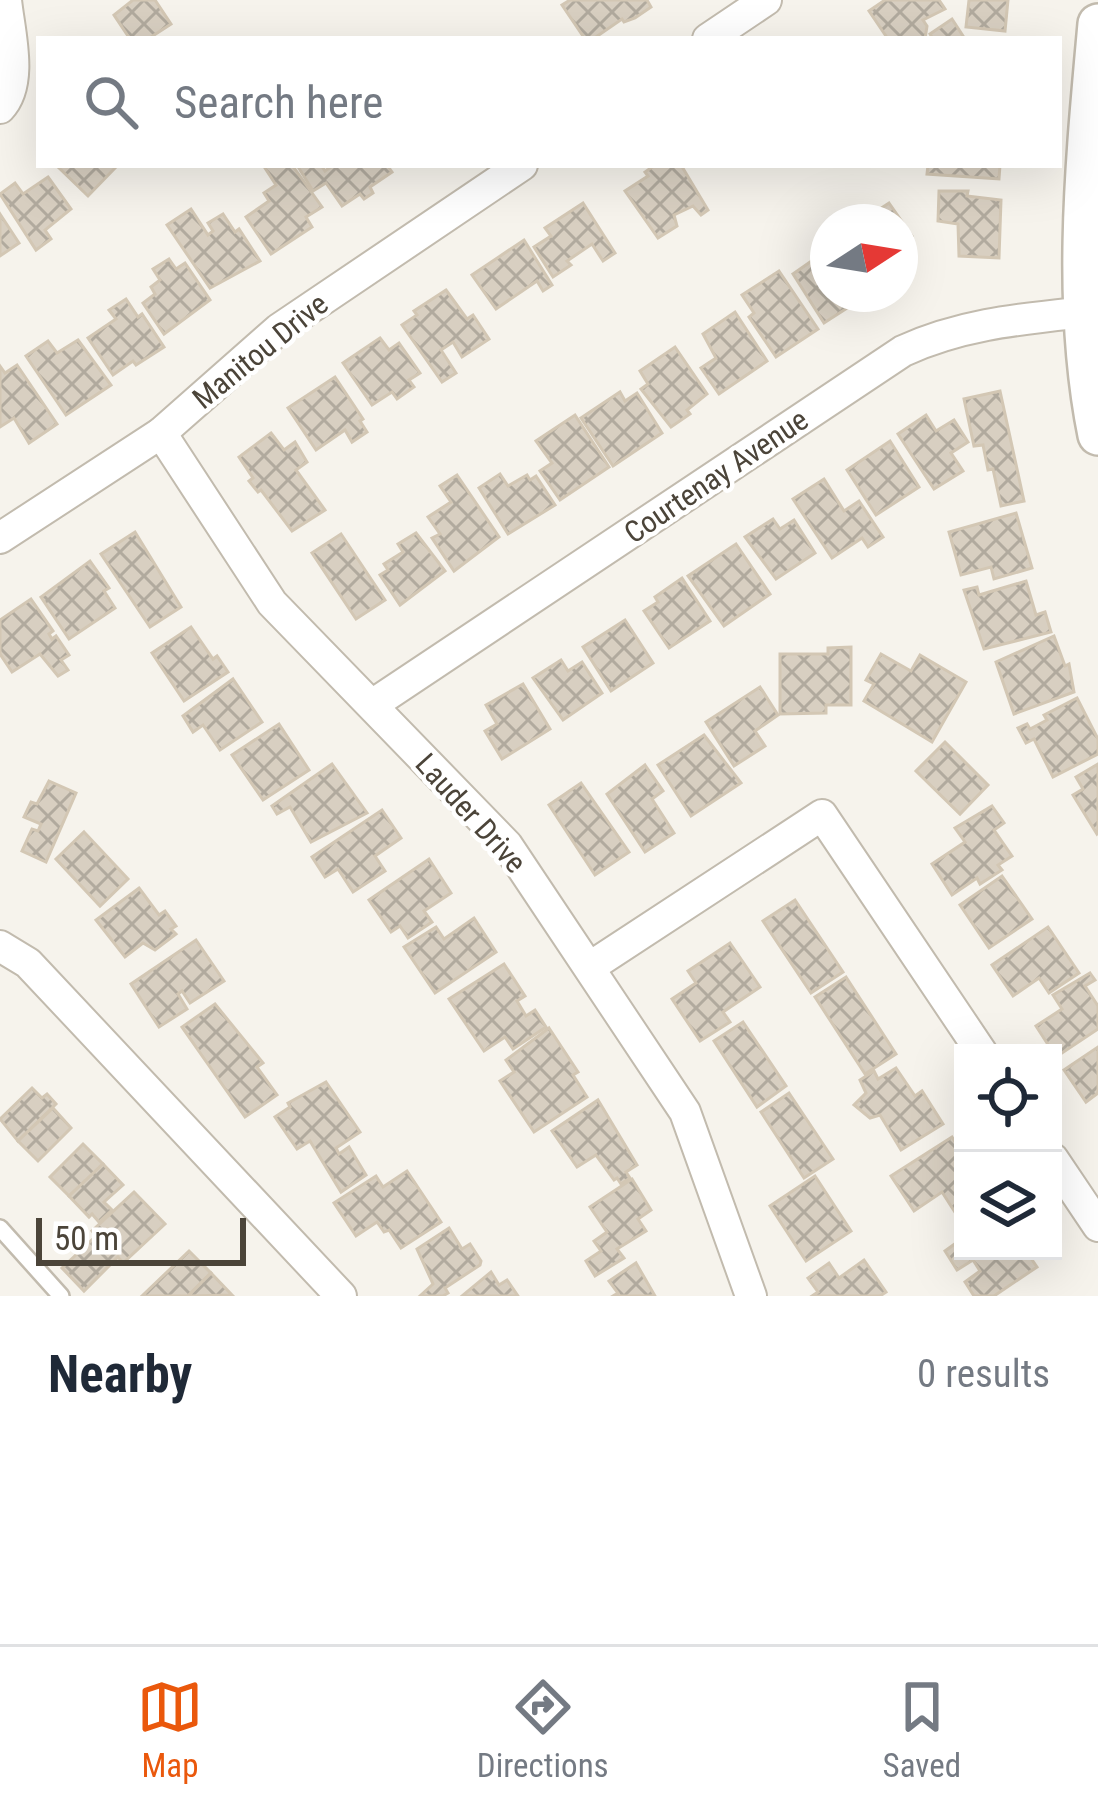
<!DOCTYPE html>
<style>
:root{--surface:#fff;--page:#f6f6f7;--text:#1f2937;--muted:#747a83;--line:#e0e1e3;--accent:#ea580c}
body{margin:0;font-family:"Roboto Condensed",sans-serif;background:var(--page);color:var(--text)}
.controls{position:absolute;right:36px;bottom:36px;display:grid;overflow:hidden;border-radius:0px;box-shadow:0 12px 48px #0002}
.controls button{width:108px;height:108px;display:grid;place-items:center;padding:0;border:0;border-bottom:3px solid var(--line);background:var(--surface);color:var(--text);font:60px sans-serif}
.compass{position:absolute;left:810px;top:204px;width:108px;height:108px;border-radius:50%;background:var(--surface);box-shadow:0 12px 48px #0002;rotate:78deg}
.scale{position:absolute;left:36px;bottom:30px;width:210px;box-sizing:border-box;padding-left:12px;border:6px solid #4b4439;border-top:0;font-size:33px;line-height:42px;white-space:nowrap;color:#4b4439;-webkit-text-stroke:9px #fff;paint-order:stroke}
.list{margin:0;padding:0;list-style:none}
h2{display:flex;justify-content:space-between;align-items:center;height:156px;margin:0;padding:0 48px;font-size:51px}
h2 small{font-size:39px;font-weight:400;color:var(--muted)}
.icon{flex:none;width:66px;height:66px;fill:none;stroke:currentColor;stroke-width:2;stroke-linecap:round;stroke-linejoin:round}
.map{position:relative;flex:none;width:1098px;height:1296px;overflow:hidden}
.search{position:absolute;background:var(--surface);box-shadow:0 12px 48px #0002;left:36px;right:36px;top:36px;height:132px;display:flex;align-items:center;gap:30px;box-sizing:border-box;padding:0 42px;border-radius:0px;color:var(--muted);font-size:45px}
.sheet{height:348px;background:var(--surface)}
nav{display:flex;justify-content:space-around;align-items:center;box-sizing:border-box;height:168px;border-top:3px solid var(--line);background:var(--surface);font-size:33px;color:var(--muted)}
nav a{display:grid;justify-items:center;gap:6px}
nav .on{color:var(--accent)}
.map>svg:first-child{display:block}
.building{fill:url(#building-cross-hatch);stroke:#d3c7b4;stroke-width:3}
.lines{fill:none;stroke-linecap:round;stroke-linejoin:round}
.service-casing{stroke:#c2bbae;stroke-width:20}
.minor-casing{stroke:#c2bbae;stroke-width:34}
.tertiary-casing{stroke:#c2bbae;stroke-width:44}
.service{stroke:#fff;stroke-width:15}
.minor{stroke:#fff;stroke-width:30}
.tertiary{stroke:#fff;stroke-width:39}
.labels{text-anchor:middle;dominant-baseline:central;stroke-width:9;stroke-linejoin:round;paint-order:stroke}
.street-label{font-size:30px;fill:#4b4439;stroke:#fff}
</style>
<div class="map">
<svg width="1098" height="1296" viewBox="0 0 1098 1296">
<defs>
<pattern id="building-cross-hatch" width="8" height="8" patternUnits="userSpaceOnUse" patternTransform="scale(3)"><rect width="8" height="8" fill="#d8cfc1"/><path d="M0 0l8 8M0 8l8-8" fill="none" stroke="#b1aa9e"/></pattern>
</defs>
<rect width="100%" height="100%" fill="#f6f3ec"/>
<g class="building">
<path d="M133,0H155L171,24L148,39H130L114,15Z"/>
<path d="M570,0H647L651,7L635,18L624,22L622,19L593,39H585L562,5Z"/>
<path d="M885,0H939L945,9L923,20L927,26L925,39H888L869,11Z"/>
<path d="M969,0H1008L1005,31L966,27Z"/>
<path d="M952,19L965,39H933L930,34Z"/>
<path d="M56,165H115L116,167L88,196Z"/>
<path d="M263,165H292L322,207L306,217L312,227L271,254L246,217L269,201L264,193L276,185Z"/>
<path d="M297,165H321L325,171L333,165H387L392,172L370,187L373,193L364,199L360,194L342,206L326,183L313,191Z"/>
<path d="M655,165H681L708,210L701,215L693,206L674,215L677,226L658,238L625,191L648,176L645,172Z"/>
<path d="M928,165H1000L999,179L927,174Z"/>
<path d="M48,177L71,209L45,230L51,239L36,250L0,194L15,183L23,194Z"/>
<path d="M939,191H968L967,196L1001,200L999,258L959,256L958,224L938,221Z"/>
<path d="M583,203L615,253L603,261L592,244L567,261L571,265L553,277L534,247L551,236L545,228Z"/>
<path d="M889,203L912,236L900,244V222H860Z"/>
<path d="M191,209L208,235L213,231L208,223L223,214L235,232L239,229L260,261L210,288L167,225Z"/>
<path d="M0,214L19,243L0,256Z"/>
<path d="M524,240L552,285L543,291L537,281L496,309L472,275Z"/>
<path d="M823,253L828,260V294H869L824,323L793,274Z"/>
<path d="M169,259L176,269L185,263L210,300L164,334L143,303L155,294L151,287L160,280L153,269Z"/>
<path d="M779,271L818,329L776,357L749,317L754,313L742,295Z"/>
<path d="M446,290L467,319L473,315L489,339L462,357L453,342L441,350L456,373L442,382L402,325L417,315L414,311Z"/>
<path d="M126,299L138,317L142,314L164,347L136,365L133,361L113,375L88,338L116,319L109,310Z"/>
<path d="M735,312L767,361L719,394L701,368L716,358L703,334Z"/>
<path d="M380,338L389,350L399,343L420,373L409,380L414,387L397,399L392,392L372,405L343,363Z"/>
<path d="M78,340L111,385L66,415L26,356L48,341L57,353Z"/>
<path d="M675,347L707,394L687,410L690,414L671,427L641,389L648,384L640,371Z"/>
<path d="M17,365L57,424L29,443L14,418L0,427V366L5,373Z"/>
<path d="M335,377L363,419L360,421L367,432L352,442L345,430L316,450L288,408Z"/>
<path d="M1000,391L1024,501L1001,506L993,469L988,470L983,445L974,446L964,399Z"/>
<path d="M620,392L625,401L637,393L662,433L613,466L581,418Z"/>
<path d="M575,415L609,467L560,500L540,471L552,463L536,441Z"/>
<path d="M926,415L936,431L954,420L968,442L951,453L963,471L934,489L898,434Z"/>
<path d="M271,433L284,450L295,442L307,462L296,470L325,510L292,531L261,490L258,492L249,481L253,478L239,457Z"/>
<path d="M890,441L919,487L876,515L847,470Z"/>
<path d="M500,474L508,486L527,475L530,480L536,476L555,505L508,534L479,488Z"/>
<path d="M457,475L499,537L454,571L432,538L440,534L428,517L451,502L440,486Z"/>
<path d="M824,479L844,511L859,501L883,537L868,547L862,538L832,558L793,499Z"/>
<path d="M1016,513L1032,568L994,579L991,567L961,575L949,532Z"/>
<path d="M773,519L780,529L794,520L815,553L776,579L745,537Z"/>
<path d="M135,532L181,607L150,627L101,554Z"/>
<path d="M416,533L445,571L400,605L380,575L388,570L384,564L403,552L398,544Z"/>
<path d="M341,534L385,600L356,619L312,553Z"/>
<path d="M736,544L770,594L724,626L688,576Z"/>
<path d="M90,561L109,588L104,591L115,608L69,639L41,597Z"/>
<path d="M682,578L710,621L669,648L644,611L658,602L655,597Z"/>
<path d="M1026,581L1036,615L1045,612L1051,632L984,649L964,590L977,587L979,595Z"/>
<path d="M31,599L53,631L49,634L52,639L56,636L69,655L61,660L68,670L58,676L40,654L12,672L0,654V620Z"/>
<path d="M625,620L653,663L611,691L583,647Z"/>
<path d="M191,627L213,659L217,656L228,672L184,701L152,653Z"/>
<path d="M1054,636L1065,666L1069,664L1074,692L1014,714L996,662Z"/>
<path d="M851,647V705H826V713L780,714V654H828V648Z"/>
<path d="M881,654L911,671L920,655L966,682L932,742L864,701L874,684L866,680Z"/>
<path d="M561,660L568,671L582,662L602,693L563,720L533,678Z"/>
<path d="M233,679L262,722L220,750L203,725L193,732L183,716Z"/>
<path d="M523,684L550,729L502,759L485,731L497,724L486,705Z"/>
<path d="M760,687L778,715L755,731L765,746L734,766L706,722Z"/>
<path d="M1077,698L1098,739V754L1053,777L1034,739L1026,743L1018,728L1027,724L1030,729L1047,720L1044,715Z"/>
<path d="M279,724L309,770L263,800L232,755Z"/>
<path d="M704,735L741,783L691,816L658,765Z"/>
<path d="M945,742L988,785L960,814L916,771Z"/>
<path d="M332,764L367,813L311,842L290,807L277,814L272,806Z"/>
<path d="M1098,764V833L1097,834L1073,795L1083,789L1076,777Z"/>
<path d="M645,765L663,791L652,799L674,833L645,852L607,794Z"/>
<path d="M49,781L76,793L46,862L22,851L32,829L38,831L41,824L24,817L31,802L37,804Z"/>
<path d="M581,783L629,852L595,875L549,805Z"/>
<path d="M992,806L1004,823L994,830L1012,856L998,865L1002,870L980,884L977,878L952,895L932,864L965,842L955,828Z"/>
<path d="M382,810L401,838L375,856L385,871L353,892L338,869L325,877L312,857Z"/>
<path d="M84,832L128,879L100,906L56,859Z"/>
<path d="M429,859L451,893L424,911L432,922L408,938L400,926L391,932L369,900Z"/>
<path d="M1002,876L1032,919L989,948L960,905Z"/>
<path d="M139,888L159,915L165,911L176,926L171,929L176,934L155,950L143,943L125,957L96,920Z"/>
<path d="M795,900L843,972L811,993L763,921Z"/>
<path d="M474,918L496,952L435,993L404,947L436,927L444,939Z"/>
<path d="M1048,927L1079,973L1049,993L1039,978L1013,996L992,965Z"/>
<path d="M196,940L224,981L190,1003L182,991L178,994L187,1009L159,1027L131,984Z"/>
<path d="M730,943L760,987L723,1012L730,1022L700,1041L672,999L696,983L688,971Z"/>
<path d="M504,964L525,996L517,1001L526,1016L535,1010L546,1027L513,1049L505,1037L484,1051L449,999Z"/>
<path d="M1090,973L1095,980L1085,986L1098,1006V1029L1056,1057L1036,1026L1062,1009L1053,995Z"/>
<path d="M846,977L896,1054L865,1074L815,997Z"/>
<path d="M215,1004L263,1063L257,1067L277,1095L245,1117L182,1027Z"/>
<path d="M743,1022L786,1086L757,1107L714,1041Z"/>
<path d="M549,1028L578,1072L573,1075L587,1097L534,1132L500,1081L514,1072L506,1060Z"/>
<path d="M1098,1047V1093L1086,1102L1064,1070Z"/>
<path d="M896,1068L915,1096L922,1091L943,1124L901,1150L880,1115L870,1118L854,1105L866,1093L860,1080L874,1071L878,1079Z"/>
<path d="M326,1082L360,1132L336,1148L339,1154L349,1147L366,1175L341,1192L310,1141L297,1149L275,1117L290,1107L288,1103Z"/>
<path d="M32,1088L42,1098L47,1094L56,1104L18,1141L0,1119Z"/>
<path d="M789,1093L833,1159L804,1178L761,1112Z"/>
<path d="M598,1100L637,1165L626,1172L630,1178L621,1184L617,1178L614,1180L596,1155L577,1167L552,1131Z"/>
<path d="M53,1108L71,1128L38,1161L18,1141Z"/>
<path d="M952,1137L963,1154V1215L958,1217L942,1192L914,1211L891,1176Z"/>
<path d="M83,1144L103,1164L69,1196L50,1177Z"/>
<path d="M103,1164L123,1185L104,1202L112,1210L99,1222L92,1214L89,1217L69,1196Z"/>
<path d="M407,1171L441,1222L401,1248L389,1230L384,1232L377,1222L356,1236L334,1203L376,1176L383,1187Z"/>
<path d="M815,1176L851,1231L806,1261L770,1206Z"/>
<path d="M632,1179L651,1210L638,1219L646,1231L617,1249L624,1258L595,1276L586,1261L601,1251L594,1241L607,1232L590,1207Z"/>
<path d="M134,1192L165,1224L123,1263L118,1257L84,1291L62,1268L96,1236L92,1231Z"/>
<path d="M449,1228L462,1249L470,1244L481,1261L480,1265L445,1288L448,1293L443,1296H420L433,1284L417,1249Z"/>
<path d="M963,1238V1251H1026L1037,1267L994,1296H974L965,1282L980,1271L973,1260L957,1270L945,1251Z"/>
<path d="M189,1251L211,1273L188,1296H142Z"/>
<path d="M864,1260L886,1292L880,1296H812L818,1292L808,1278L829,1263L839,1278Z"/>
<path d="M636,1263L655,1296H613L618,1293L609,1281Z"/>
<path d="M491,1272L499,1285L507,1280L518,1296H462Z"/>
<path d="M211,1273L232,1295L188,1296Z"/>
</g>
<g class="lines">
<defs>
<path id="service" d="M0,1228L61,1296"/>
<g id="minor">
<path d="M708,39L766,0"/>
<path d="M0,108C24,83 9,31 6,0"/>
<path d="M161,433L272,603L507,845L685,1112L751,1296"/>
<path d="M0,538L161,433L279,329L522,165"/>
<path d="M372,705L903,351C962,324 1021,319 1085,312"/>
<path d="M0,946L28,963L341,1296"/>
<path d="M590,967L822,815L982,1053"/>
<path d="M1053,1159L1098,1226"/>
</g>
<path id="tertiary" d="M1098,24C1086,158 1071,301 1098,435"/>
</defs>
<use href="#service" class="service-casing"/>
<use href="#minor" class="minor-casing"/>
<use href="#tertiary" class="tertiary-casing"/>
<use href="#service" class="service"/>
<use href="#minor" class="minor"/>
<use href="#tertiary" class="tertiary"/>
</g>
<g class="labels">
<g class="street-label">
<text transform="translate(260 351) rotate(-39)">Manitou Drive</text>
<text transform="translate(716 476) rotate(-34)">Courtenay Avenue</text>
<text transform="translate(471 813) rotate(48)">Lauder Drive</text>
</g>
</g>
</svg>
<div class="controls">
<button><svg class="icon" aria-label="locate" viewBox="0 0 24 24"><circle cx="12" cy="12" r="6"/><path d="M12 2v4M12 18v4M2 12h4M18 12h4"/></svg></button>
<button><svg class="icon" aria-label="layers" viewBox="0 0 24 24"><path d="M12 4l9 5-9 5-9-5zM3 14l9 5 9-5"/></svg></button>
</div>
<svg class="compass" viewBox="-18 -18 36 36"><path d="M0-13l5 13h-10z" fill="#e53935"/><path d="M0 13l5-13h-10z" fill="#747a83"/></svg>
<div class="scale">50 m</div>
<div class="search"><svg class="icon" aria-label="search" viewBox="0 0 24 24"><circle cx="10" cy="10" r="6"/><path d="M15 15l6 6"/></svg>Search here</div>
</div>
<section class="sheet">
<h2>Nearby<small>0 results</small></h2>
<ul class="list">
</ul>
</section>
<nav>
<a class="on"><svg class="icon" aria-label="map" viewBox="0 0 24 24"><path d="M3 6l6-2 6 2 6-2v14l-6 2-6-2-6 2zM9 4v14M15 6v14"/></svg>Map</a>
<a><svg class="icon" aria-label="directions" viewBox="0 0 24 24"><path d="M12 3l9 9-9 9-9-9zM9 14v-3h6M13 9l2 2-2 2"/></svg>Directions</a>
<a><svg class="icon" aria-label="saved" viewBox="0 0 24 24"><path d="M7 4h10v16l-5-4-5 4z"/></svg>Saved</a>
</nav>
